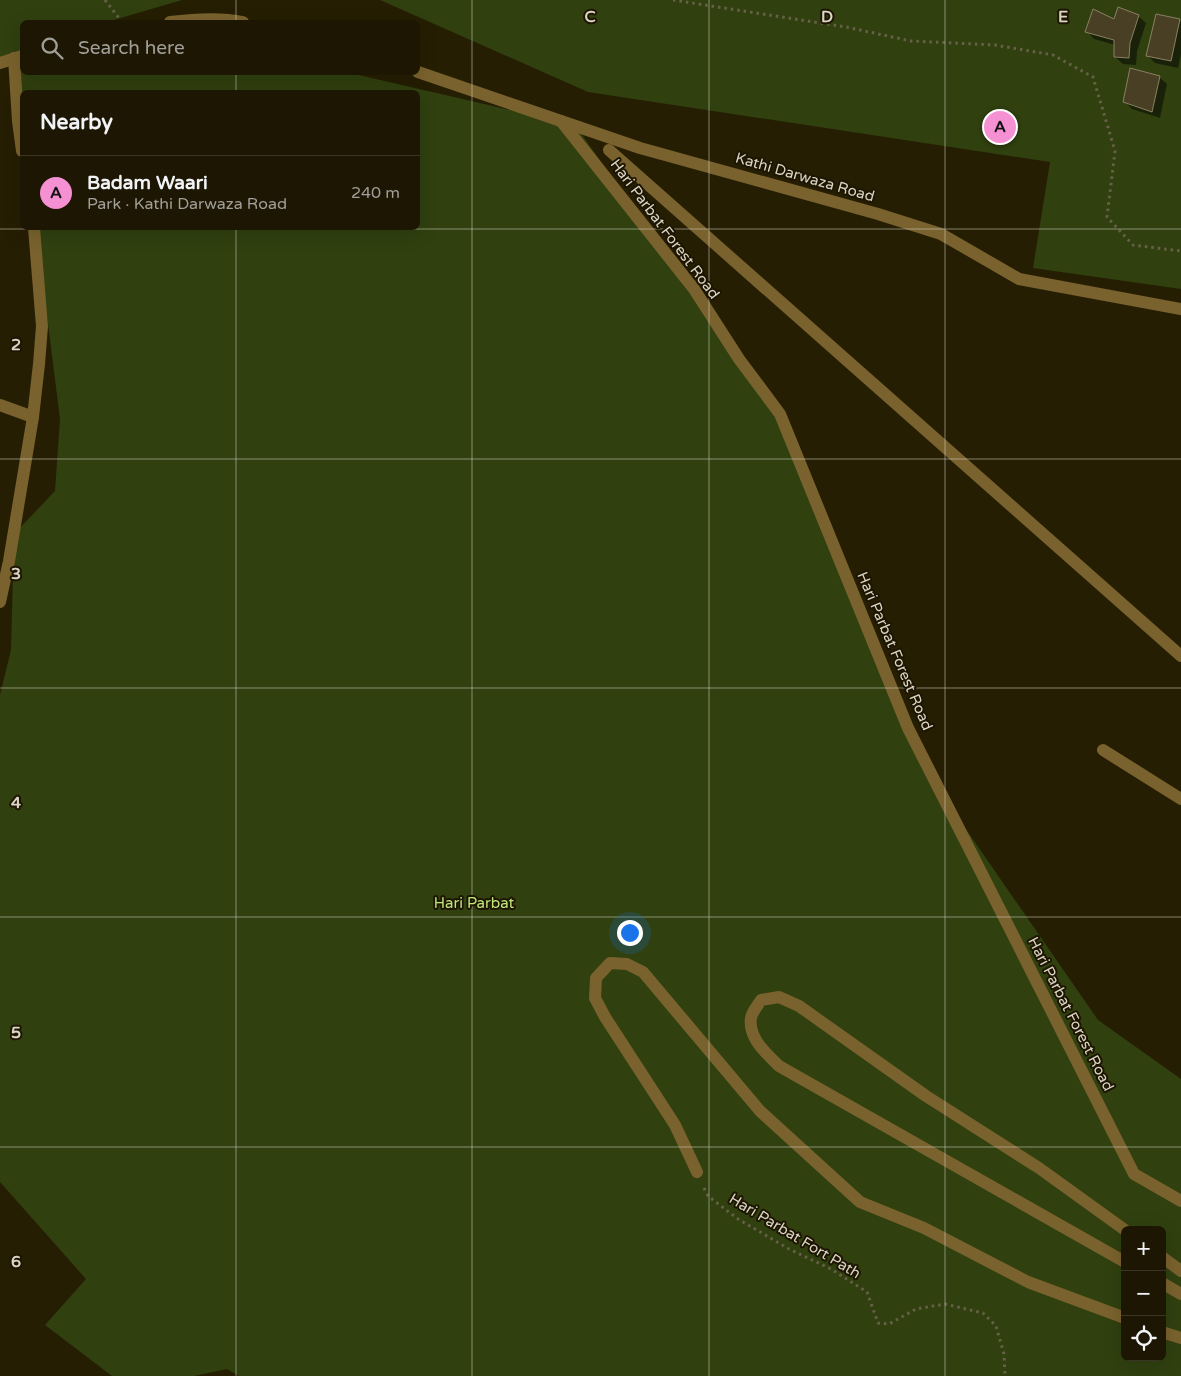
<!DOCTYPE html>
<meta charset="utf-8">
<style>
:root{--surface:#1c1602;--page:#292311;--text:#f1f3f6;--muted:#a09f99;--line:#3a3524;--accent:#f591d2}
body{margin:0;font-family:"Varela Round",sans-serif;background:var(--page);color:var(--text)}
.controls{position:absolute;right:15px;bottom:15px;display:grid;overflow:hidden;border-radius:8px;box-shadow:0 5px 20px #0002}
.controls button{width:45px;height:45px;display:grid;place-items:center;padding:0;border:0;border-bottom:1px solid var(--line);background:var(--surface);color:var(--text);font:25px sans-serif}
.you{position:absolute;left:629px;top:932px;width:18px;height:18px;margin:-12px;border:4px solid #fff;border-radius:50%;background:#1a73e8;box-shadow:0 0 0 8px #1a73e833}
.badge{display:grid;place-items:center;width:32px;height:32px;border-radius:50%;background:var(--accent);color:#111;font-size:16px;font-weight:700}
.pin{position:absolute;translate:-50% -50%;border:2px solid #fff;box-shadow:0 1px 5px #0006}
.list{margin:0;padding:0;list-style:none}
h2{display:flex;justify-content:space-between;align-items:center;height:65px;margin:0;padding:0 20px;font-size:21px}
h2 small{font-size:16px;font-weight:400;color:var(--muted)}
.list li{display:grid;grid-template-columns:32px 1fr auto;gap:15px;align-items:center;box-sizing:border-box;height:75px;padding:0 20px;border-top:1px solid var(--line)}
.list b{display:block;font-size:19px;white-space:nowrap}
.list p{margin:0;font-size:16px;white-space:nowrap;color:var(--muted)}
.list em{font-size:16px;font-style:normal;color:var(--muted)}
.icon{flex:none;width:28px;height:28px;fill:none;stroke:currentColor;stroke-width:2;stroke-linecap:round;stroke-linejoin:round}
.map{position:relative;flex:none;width:1181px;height:1376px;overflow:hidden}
.search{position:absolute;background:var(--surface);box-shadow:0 5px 20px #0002;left:20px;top:20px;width:400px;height:55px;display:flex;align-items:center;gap:12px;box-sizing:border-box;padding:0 18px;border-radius:8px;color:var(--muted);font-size:19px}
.panel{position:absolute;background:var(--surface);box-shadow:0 5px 20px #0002;left:20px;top:90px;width:400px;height:140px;border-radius:8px}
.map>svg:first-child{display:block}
.green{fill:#30400f;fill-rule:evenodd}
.shadow{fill:#0007}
.building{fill:#483f24;stroke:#8a8163}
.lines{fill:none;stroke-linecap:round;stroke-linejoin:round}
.path{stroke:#676049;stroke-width:3;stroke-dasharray:2.5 4;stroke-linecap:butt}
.minor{stroke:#79622d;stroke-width:12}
.grid{fill:none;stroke:#d9d4c5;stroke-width:1;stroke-opacity:0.55}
.labels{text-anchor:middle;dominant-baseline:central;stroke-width:4;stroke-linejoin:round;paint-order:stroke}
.street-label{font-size:15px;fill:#d9d4c5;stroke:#1d1500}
.park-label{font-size:15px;fill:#bfe67b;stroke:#1d1500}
.grid-label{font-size:16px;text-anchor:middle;font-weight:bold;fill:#d9d4c5;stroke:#1d1500;stroke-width:4;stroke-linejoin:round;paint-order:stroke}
</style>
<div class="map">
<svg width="1181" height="1376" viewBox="0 0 1181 1376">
<rect width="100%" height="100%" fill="#261e03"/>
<g class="green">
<path d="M0,0H182L107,22H22V51L0,59Z"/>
<path d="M380,0H1181V289L1033,268L1050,162L588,92Z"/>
<path d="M22,57V72L350,73L575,125L780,414L943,796L1098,1020L1181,1079V1376H239L227,1369L194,1376H112L45,1325L86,1279L0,1182V695L11,650L14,534L55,491L60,419L36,228H418V92H22V125L14,58ZM1125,1230H1162V1357H1125Z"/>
</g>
<g class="shadow">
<path d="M1138,16L1146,23L1137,51L1136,65L1123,64L1115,57V45L1094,39L1087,31L1115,20Z"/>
<path d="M1179,20L1181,22V54L1178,68L1155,63L1148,56Z"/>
<path d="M1159,77L1167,84L1160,118L1132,109L1124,101Z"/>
</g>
<g class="building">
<path d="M1118,7L1139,15L1130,43L1129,58L1114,57V40L1085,32L1093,9L1114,19Z"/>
<path d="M1156,14L1180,19L1171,61L1146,56Z"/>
<path d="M1130,68L1160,76L1152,112L1123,102Z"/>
</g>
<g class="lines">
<g class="path">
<path d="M105,0L122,22"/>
<path d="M673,0L846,27L911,41L995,45L1053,55L1093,77L1115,151L1107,217L1133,245L1181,251"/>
<path d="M704,1188L708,1196L738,1219L789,1249L831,1269L867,1292L878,1323L889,1324L916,1309L945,1304L983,1313L996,1326L1004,1354L1005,1376"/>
</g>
<g class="minor">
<path d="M170,22C194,19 219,17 243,22"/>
<path d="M14,58L18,121L22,151"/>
<path d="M0,63L22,56"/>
<path d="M418,72L640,148L878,214L941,234L1019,279L1181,309"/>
<path d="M561,121L694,289L739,359L780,414L908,728L1134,1174L1181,1201"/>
<path d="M609,150L1181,656"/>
<path d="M0,405L33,417"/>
<path d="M0,602L9,561L33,417L39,364L42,326L34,228"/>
<path d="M1103,750L1181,799"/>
<path d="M697,1172L675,1125L605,1017L595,998L596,978L610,963L627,964L643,972L760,1111L860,1202L924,1228L1028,1282L1125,1318"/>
<path d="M1125,1230L1039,1168L926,1096L799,1006L779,997L761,1000C758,1005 752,1012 751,1018C748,1038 766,1053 779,1066L1125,1262"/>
<path d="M1162,1257L1181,1271"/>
<path d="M1162,1283L1181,1294"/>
<path d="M1162,1332L1181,1338"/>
</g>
</g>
<path class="grid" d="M236,0V22M472,0V1376M709,0V1376M945,0V1376M236,72V92M236,228V1376M0,229H1181M0,459H1181M0,688H1181M0,917H1181M0,1147H1181"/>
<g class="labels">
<g class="street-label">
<text transform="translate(805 177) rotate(16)">Kathi Darwaza Road</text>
<text transform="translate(665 229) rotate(53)">Hari Parbat Forest Road</text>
<text transform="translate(895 651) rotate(67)">Hari Parbat Forest Road</text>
<text transform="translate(1071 1014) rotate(63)">Hari Parbat Forest Road</text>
<text transform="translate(795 1236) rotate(31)">Hari Parbat Fort Path</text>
</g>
<g class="park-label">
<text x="474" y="903">Hari Parbat</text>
</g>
</g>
<g class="grid-label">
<text x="590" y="22">C</text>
<text x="827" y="22">D</text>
<text x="1063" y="22">E</text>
<text x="16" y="350">2</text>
<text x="16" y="579">3</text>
<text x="16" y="808">4</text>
<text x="16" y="1038">5</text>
<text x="16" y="1267">6</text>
</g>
</svg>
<div class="controls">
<button>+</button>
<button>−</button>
<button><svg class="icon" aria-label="locate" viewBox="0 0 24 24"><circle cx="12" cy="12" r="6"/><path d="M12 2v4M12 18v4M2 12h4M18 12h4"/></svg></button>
</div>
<div class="you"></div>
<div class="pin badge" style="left:1000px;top:127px">A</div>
<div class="search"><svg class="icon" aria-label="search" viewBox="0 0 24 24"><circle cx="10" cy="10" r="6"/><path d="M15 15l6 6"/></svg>Search here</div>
<section class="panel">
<h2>Nearby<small></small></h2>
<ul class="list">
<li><span class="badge">A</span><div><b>Badam Waari</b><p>Park · Kathi Darwaza Road</p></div><em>240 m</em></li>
</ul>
</section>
</div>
